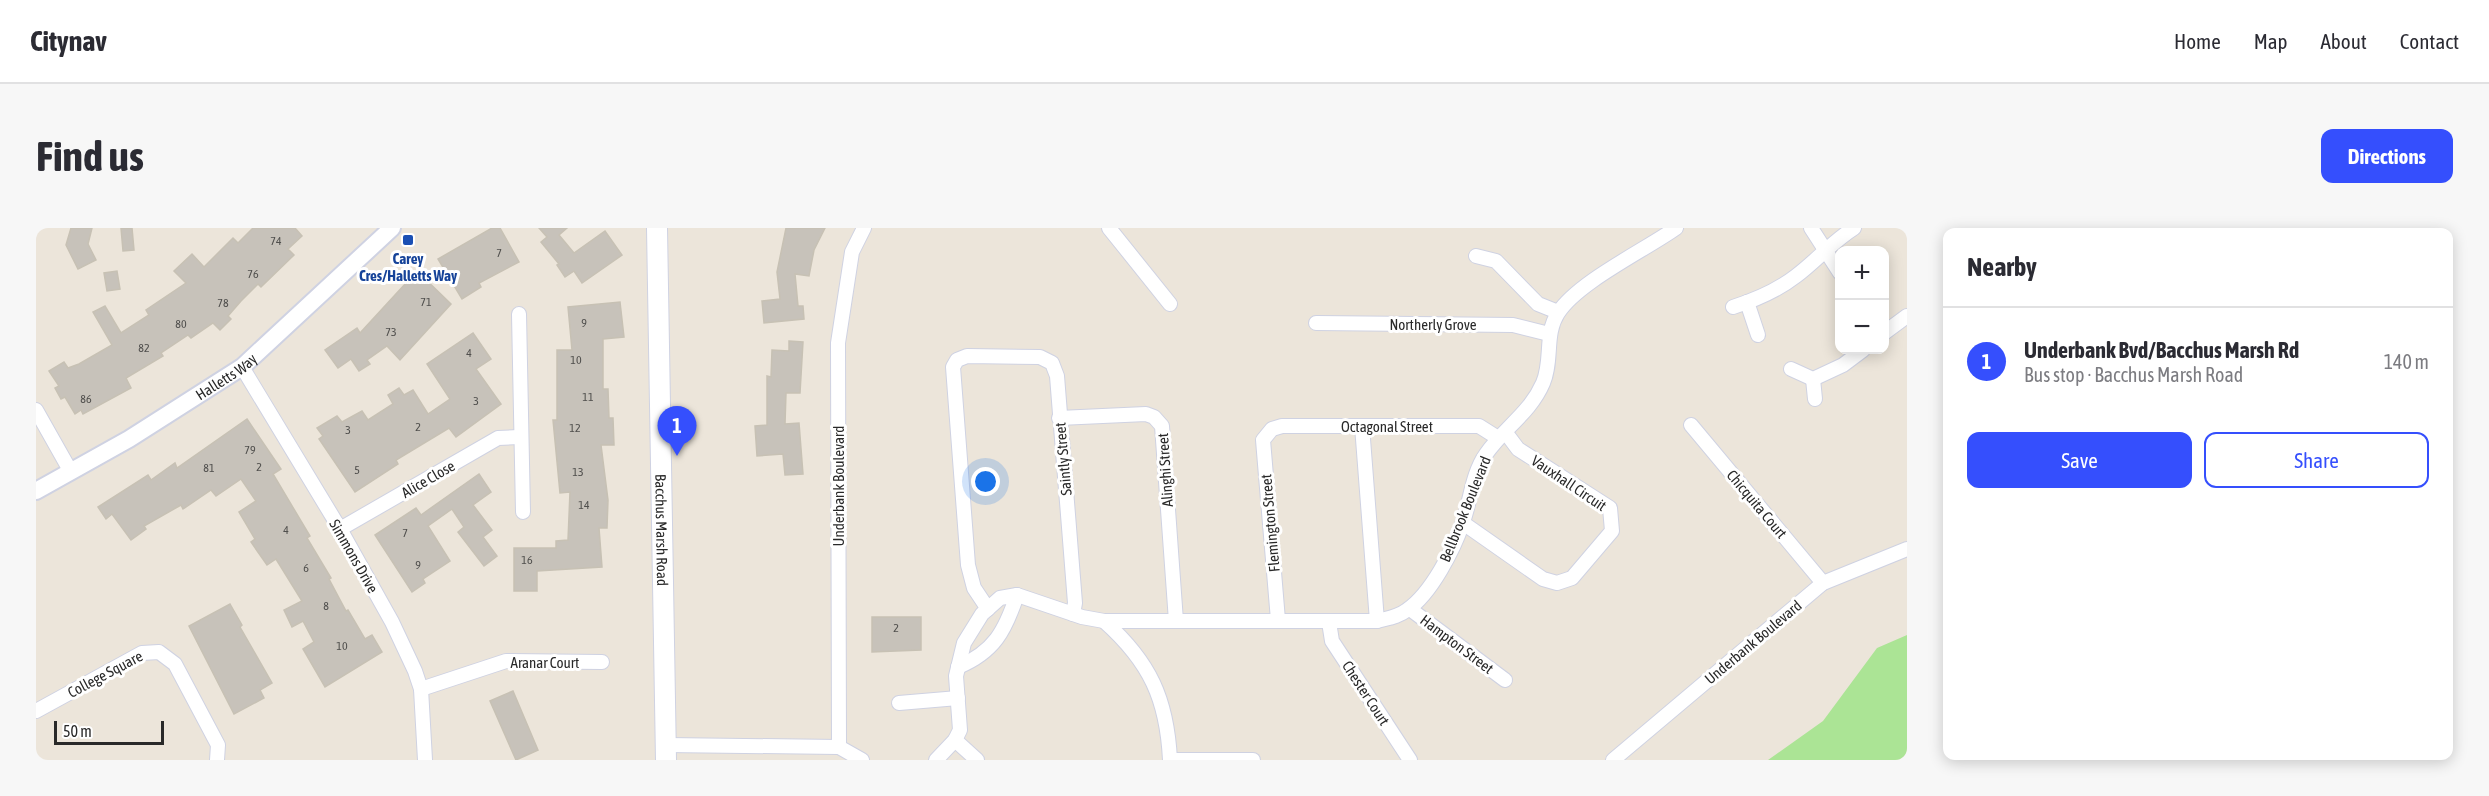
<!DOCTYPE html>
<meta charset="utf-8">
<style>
:root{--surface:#fff;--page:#f7f7f7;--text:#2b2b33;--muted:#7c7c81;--line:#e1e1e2;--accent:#354ffd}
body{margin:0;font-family:"Asap Condensed",sans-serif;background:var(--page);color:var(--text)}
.controls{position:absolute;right:18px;top:18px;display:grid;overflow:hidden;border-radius:12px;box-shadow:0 3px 15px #0003}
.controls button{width:54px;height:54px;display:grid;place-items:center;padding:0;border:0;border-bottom:2px solid var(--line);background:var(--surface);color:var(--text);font:30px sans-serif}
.scale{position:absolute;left:18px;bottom:15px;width:110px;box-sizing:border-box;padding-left:6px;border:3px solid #292929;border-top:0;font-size:16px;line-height:21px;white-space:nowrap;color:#292929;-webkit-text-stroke:4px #fff;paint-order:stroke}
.you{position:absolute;left:950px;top:254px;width:21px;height:21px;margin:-15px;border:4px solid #fff;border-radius:50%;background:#1a73e8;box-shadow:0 0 0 9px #1a73e833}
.badge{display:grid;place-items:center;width:39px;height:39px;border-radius:50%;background:var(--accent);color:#fff;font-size:20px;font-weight:700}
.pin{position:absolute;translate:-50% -50px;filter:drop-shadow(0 2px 3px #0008)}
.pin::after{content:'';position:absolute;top:32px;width:21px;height:18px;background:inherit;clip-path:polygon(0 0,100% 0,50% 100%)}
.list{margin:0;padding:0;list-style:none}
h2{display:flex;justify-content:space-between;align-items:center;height:78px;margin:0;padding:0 24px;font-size:26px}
h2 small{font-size:20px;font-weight:400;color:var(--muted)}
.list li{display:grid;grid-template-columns:39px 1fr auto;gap:18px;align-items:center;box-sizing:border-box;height:108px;padding:0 24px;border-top:2px solid var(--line)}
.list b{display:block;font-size:22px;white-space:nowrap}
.list p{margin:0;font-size:20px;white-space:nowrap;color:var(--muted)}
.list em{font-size:20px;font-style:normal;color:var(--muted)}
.actions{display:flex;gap:12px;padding:18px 24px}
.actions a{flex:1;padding:14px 0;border:2px solid var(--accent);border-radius:12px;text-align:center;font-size:21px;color:var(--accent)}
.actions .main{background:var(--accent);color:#fff}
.map{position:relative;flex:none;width:1871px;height:532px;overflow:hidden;border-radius:12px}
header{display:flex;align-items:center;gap:36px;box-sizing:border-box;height:84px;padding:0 30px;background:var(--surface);border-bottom:2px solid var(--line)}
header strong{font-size:28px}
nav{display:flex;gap:33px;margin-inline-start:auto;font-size:21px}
.intro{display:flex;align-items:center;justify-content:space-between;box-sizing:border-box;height:144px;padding:0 36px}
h1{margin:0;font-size:42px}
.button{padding:15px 27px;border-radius:12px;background:var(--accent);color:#fff;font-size:21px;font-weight:700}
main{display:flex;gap:36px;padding:0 36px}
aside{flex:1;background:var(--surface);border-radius:12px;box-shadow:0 3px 15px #0003}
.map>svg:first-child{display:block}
.green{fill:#abe495}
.building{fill:#c7c2ba;stroke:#c7c1b4;stroke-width:1.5}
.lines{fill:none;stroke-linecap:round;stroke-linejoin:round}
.minor-casing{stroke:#cfd2e2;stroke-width:16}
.tertiary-casing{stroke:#cfd2e2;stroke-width:20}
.secondary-casing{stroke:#cfd2e2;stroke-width:22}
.minor{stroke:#fff;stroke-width:14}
.tertiary{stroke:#fff;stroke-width:16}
.secondary{stroke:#fff;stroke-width:20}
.transit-dot{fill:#1a4fb4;stroke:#fff;stroke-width:2}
.labels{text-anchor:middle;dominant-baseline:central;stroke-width:6;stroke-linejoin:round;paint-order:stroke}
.number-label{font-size:12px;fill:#504f4d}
.transit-label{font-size:15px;font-weight:bold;fill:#164399;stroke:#fff}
.street-label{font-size:15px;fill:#292929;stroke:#fff}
</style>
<header>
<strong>Citynav</strong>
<nav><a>Home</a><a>Map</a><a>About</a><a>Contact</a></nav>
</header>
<div class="intro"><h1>Find us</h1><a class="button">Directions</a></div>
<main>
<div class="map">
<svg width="1871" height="532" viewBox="0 0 1871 532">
<rect width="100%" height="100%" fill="#ece5da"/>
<path class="green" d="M1871,407V532H1732L1787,493L1841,420Z"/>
<g class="building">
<path d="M35,0H56L52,16L60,32L42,41L30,17Z"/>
<path d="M85,0H96L98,22L87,23Z"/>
<path d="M217,0H259L266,8L252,21L258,27L225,59L222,56L205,73L192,88L195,91L184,102L177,95L155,110L152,107L125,125L127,128L90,150L95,160L47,186L45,182L39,186L29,169L25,171L19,160L23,158L13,143L28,134L32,140L43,136L76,117L57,84L69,78L85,105L113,87L110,82L150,55L138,43L156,26L168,39L197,10L202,15Z"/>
<path d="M456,0H464L483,34L443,55L445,59L426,71L402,31Z"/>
<path d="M503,0H531L523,7L538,25L569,3L586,27L546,55L538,43L529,49L521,37L523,36L505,14L511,9Z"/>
<path d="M750,0H789L778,22L773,48L759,46L762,78H767L768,91L728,95L726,73L744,71L741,44Z"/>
<path d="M81,43L84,61L71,63L68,45Z"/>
<path d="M381,43L415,76L364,132L351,118L331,132L334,136L323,143L315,131L302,140L289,122L321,100L324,105Z"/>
<path d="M584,74L588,109L567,111V161H572L573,190H577L578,217H565L572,272L571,300H563L566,339L501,343V363H478V320H520V313L532,312L534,264L524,265L517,192H521V122H536L532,79Z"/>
<path d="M437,105L455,131L440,141L465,176L420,209L413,200L360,232L362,236L319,264L283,211L287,208L281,200L301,188L306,194L326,183L332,192L357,176L352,167L363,160L368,167L377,162L392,186L414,171L391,136Z"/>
<path d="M753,113L767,114L764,165H750L749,196L763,195L767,246L749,247L747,226L721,228L719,198L731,197V148L735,149L736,122L753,123Z"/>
<path d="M211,191L245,241L237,246L274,308L271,310L295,350L293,351L310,383L312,382L329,411L336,407L346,424L289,459L267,421L278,414L267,393L256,399L248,382L266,373L240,331L231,337L215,314L219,311L203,284L220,273L205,251L180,268L175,262L147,281L145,277L108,298L110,301L95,312L76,286L70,291L62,279L112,247L115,252L139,235L141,240Z"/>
<path d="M443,246L455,264L437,277L456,302L447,309L461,328L448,338L422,304L428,299L416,281L392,298L414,333L387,351L389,355L376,364L339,307L380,280L385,287Z"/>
<path d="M194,376L206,397L204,399L236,455L224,462L228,470L198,486L153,398Z"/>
<path d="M836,389H885V422L836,424Z"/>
<path d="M477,463L502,522L480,532L454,473Z"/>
</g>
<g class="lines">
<defs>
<g id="minor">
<path d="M1073,0L1134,76"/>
<path d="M1775,0L1804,45"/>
<path d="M1440,28L1460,33L1502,76L1522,84"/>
<path d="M1711,74L1722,107"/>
<path d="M1697,79C1719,72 1742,62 1760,48C1780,33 1796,14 1818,0"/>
<path d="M483,86L487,284"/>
<path d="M1280,95L1477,97L1513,106"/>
<path d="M1848,105L1871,88"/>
<path d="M206,139L304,301L356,394L379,443L385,461L389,532"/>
<path d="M1755,141L1777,151L1807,137L1827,122"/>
<path d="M1777,151L1779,171"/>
<path d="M0,182L35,244"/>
<path d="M1023,190L1110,186L1118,189L1126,198L1140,393"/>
<path d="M1655,197L1787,355"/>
<path d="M1326,198L1341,393"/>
<path d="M1427,295L1507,351L1521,355L1536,350L1576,303L1574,280L1482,221L1470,205"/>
<path d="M304,301L462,210L483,209"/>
<path d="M952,381L938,360L932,337L917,139L921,132L931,128L1004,129L1016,135L1021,148L1039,375L1037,386"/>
<path d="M1374,381L1469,452"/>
<path d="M1242,392L1227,212L1236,201L1246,198H1443L1462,210"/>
<path d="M1068,393C1114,434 1131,471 1134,532"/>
<path d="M1293,394L1296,413L1374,532"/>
<path d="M922,439C958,424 969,403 981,367"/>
<path d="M385,461L470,433L566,434"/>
<path d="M863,475L922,470"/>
<path d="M0,483L106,425L123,424L139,436L182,517L181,532"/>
<path d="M919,512L941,532"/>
<path d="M630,517L803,519L826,532"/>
<path d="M803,519L802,115L816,24L828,0"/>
<path d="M900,532L919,512L924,502L920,448L928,415L946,386L964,370L981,367L1046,389L1068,393H1341C1352,390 1362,389 1371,382C1395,366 1418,321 1427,294C1435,271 1436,246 1450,226C1468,200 1494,185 1507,155C1517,132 1508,107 1522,85C1542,54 1609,22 1640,0"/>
<path d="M1134,532H1217"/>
<path d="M1577,532L1787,355L1871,321"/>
</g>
<g id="tertiary">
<path id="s1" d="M0,263L93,211L206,139L356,0"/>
</g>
<g id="secondary">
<path id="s2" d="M621,0L630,532"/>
</g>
</defs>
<use href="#minor" class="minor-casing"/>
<use href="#tertiary" class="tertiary-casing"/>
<use href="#secondary" class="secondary-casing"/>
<use href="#minor" class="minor"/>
<use href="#tertiary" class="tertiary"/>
<use href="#secondary" class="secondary"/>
</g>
<rect class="transit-dot" x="366" y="6" width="12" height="12" rx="3"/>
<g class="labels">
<g class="number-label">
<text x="240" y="13">74</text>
<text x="463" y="25">7</text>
<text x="217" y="46">76</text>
<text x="390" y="74">71</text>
<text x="187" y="75">78</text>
<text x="548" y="95">9</text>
<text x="145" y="96">80</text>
<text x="355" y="104">73</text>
<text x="108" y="120">82</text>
<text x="433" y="125">4</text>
<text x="540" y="132">10</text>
<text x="552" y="169">11</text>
<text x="50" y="171">86</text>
<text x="440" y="173">3</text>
<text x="382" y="199">2</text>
<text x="539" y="200">12</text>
<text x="312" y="202">3</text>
<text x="214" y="222">79</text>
<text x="223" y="239">2</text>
<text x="173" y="240">81</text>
<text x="321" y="242">5</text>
<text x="542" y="244">13</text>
<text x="548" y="277">14</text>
<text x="250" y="302">4</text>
<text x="369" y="305">7</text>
<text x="491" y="332">16</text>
<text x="382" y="337">9</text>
<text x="270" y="340">6</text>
<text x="290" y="378">8</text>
<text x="860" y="400">2</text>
<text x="306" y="418">10</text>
</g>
<g class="transit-label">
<text x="372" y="30">Carey<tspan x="372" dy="17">Cres/Halletts Way</tspan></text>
</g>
<g class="street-label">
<text x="1397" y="96">Northerly Grove</text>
<text stroke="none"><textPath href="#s1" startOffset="222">Halletts Way</textPath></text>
<text x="1351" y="198">Octagonal Street</text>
<text transform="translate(1027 231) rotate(-95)">Saintly Street</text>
<text transform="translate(1129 242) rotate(-94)">Alinghi Street</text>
<text transform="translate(392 251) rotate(-30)">Alice Close</text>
<text transform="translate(1533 255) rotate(34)">Vauxhall Circuit</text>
<text transform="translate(802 258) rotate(-90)">Underbank Boulevard</text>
<text transform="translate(1721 276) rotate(50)">Chicquita Court</text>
<text transform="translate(1429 281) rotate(-68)">Bellbrook Boulevard</text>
<text transform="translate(1234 295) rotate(-95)">Flemington Street</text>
<text stroke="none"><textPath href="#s2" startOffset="302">Bacchus Marsh Road</textPath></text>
<text transform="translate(318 328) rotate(60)">Simmons Drive</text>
<text transform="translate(1717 414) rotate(-40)">Underbank Boulevard</text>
<text transform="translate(1421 416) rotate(37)">Hampton Street</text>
<text x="509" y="434">Aranar Court</text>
<text transform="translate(69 446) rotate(-28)">College Square</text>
<text transform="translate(1330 465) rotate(57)">Chester Court</text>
</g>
</g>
</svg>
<div class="controls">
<button>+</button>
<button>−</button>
</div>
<div class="scale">50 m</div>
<div class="you"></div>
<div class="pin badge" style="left:641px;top:228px">1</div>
</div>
<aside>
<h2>Nearby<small></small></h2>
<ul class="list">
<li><span class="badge">1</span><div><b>Underbank Bvd/Bacchus Marsh Rd</b><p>Bus stop · Bacchus Marsh Road</p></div><em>140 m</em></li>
</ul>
<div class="actions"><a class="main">Save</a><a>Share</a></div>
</aside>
</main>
